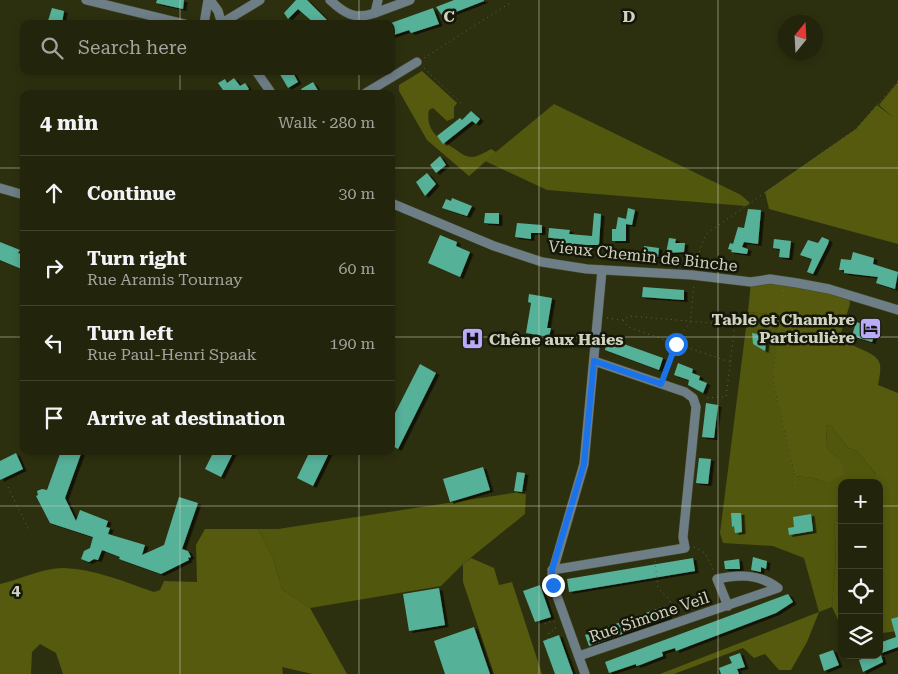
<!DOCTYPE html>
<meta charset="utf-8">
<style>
:root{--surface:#22240b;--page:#2e3019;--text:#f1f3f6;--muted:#a2a49d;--line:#3f412c}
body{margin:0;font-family:"Roboto Serif",serif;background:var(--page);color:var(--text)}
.controls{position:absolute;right:15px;bottom:15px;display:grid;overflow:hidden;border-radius:10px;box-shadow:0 2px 8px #0003}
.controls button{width:45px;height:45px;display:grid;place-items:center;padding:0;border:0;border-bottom:1px solid var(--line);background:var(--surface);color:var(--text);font:25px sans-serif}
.compass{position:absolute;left:778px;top:15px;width:45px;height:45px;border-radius:50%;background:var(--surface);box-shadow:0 2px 8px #0003;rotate:18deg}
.stop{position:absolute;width:15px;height:15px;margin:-11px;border:4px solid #1a73e8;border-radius:50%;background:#fff}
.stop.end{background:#1a73e8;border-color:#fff;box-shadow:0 1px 5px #0008}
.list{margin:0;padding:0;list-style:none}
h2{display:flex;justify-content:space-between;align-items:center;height:65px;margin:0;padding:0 20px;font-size:21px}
h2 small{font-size:16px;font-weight:400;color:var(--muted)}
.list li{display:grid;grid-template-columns:32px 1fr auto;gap:15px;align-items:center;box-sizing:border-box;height:75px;padding:0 20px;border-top:1px solid var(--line)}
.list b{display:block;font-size:19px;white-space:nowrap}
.list p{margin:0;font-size:16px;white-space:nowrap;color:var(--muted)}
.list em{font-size:16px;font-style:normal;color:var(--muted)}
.icon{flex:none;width:28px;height:28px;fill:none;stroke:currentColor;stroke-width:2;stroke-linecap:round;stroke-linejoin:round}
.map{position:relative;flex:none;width:898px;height:674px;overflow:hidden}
.search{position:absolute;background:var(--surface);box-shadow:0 2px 8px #0003;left:20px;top:20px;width:375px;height:55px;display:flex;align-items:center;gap:12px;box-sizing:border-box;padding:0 18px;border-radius:10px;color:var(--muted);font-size:19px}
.panel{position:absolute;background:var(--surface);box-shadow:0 2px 8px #0003;left:20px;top:90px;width:375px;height:365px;border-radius:10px}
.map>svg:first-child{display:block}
.green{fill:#52570e}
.forest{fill:#555a0e}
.building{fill:#57b199;filter:url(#shadow)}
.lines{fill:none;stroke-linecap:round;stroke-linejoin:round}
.minor-casing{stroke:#4b4d2f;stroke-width:10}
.path{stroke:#606346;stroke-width:1;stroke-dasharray:1 4;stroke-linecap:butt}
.minor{stroke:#6e7e87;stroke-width:9}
.route{stroke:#1a73e8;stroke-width:6}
.grid{fill:none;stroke:#d1d3c1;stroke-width:1;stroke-opacity:0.55}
.labels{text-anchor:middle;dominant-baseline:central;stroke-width:5;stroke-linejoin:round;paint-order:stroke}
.street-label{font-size:16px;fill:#d1d3c1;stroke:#151709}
.poi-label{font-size:16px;font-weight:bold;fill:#d1d3c1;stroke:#151709;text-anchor:end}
.grid-label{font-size:16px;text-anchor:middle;font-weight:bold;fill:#d1d3c1;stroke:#151709;stroke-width:5;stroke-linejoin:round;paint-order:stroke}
</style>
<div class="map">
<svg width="898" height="674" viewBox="0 0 898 674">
<defs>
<filter id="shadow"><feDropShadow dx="3.5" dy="2" stdDeviation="0" flood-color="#0009"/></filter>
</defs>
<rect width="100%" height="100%" fill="#2d300f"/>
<g class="green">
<path d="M554,104L741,195L750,203L746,206L547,190L485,161Z"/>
<path d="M748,312L781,315L773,382L795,476L813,478L827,483L839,458L827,449L826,425L831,426L848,448L857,451L879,478L877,483H842V519L834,521L836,552L832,607L819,612L804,558L773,546L723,543L720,533Z"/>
<path d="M526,491L525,514L463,564L441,586L310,608L282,589L273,558L258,529H278Z"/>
</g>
<g class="forest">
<path d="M422,71L457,103L454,107V118L447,121L433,108L429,110C425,131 440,140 455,149C461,153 464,157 473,157C479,156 486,152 491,149L496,152L469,176L427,140L399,91V85Z"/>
<path d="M898,82V244L769,209L765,192L856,129L877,105L894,118L879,105Z"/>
<path d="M770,279L849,295L850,304L840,336C848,348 879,351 880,365C881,371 879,379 878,385L898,393V631L882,633L879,626V483H874L876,474L857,451L848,448L831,426L826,425L827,449L839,458L845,474L827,483L813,478L795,476L773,382L780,315L748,312L751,282Z"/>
<path d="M842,519V622H839L832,607L836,553L834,521Z"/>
<path d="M205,529H258L273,558L282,589L310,608L347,674H312L282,667L283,674H63L56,653L40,644L32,652L31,674H0V584C21,579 42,568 64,568C95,569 125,582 154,592L160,590L164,581L197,582L196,545Z"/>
<path d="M471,558L494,568L499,585L512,582L542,674H494L463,582V564Z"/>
<path d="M819,612L807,642L791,670H779L765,654L754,658L743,648L674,674H660Z"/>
</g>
<g class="building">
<path d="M157,0H184L183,9L156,3Z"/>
<path d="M296,0H307L331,24H315L298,9L288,19L284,13Z"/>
<path d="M454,0H484V1L443,17L436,7Z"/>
<path d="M52,8L64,11L62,23L47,24Z"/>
<path d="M433,8L439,24L411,33L409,30L391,36V23Z"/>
<path d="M278,71H292L298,82L288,88Z"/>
<path d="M234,78L240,86L245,83L249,89L242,94H216L223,90L218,83L225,79L227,83Z"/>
<path d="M313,82L320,94H304L301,89Z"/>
<path d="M471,111L480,119L476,124L472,121L443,144L437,136L460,118L462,120Z"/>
<path d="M440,156L446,165L436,173L430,165Z"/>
<path d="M427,173L436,184L425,196L416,182Z"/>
<path d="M452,198L472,206L467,216L442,208L446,199L451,201Z"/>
<path d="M628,208L635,210L632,225L626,224V241H612V229H616L618,217L626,219Z"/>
<path d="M748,209L761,210L758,244L744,242L742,247L748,249L747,254L731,252L732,250L728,249L730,243L733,244L738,227L744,228Z"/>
<path d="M485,213H499V224L484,223Z"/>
<path d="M594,213L601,214L599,245H576L548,240L549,228L570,230L569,234L592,236Z"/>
<path d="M517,223L542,225V233H531V239L515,237Z"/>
<path d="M440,235L457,242L456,246L470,252L460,277L428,263Z"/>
<path d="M822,237L829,240L828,244L813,274L807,272L812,259L800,255L808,240L818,243Z"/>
<path d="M669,238L676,239L675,243H685L684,252L666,253Z"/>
<path d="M774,239L791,241L789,258L779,257L780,249L773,248Z"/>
<path d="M0,242L20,250L18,253L24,255V270L0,260Z"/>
<path d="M644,246L659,248L658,257L644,256Z"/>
<path d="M853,252L874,258L873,264L898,272L895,289L876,283L878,277L844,273V270H839L841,259L851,260Z"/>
<path d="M643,287L684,290V300L642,297Z"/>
<path d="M529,294L552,298L547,328H551L549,337L526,333L531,303L528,302Z"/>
<path d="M856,322L877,328L872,342L852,336Z"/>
<path d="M758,332L767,335L765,351L753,344L752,333L757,334Z"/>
<path d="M607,338L663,358L659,370L605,350Z"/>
<path d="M678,363L693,369L692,373L700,376L699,380L707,383L703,393L688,385L689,380L674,375Z"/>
<path d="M420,364L436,373L398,449L391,445V421Z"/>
<path d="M706,403L718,405L714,438L702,437Z"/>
<path d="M61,451H82L65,498L76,521L80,510L108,521L106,527L110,528L108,534L145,545L142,555L164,545L179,497L198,503L182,549L188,551L191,557L188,558L189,560L161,574L119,559L120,557L102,550L98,560L94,559L89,562L81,559L84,551L90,548L93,537L50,523L36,496L38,495L37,491L42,489L47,490Z"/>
<path d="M214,451H234L221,477L205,469Z"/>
<path d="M310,451H330L313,486L297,478Z"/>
<path d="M16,453L23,469L0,480V461Z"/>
<path d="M699,458L711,459L708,484L696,483Z"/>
<path d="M483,467L490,490L450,502L443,479Z"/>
<path d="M517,472L525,473L522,492L514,491Z"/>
<path d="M731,513H741L742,532L735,533L734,526L732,527Z"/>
<path d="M811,514L813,531L789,535L788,528L794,527L793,517Z"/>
<path d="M753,557L767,561L766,569L761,567V572L751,570Z"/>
<path d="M693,558L695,571L569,592L567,579Z"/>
<path d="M739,559L740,569H725L724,561Z"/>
<path d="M540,585L551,617L535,622L523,591Z"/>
<path d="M439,588L445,625L409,631L403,594Z"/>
<path d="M788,594L793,602L776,613L676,651L675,648L662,652L663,656L640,665L636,666V664L609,673L605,662Z"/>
<path d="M665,606L669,617L589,646L585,635Z"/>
<path d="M898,617V647L879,654V643L896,637L891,619Z"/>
<path d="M474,627L490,674H445L434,641Z"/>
<path d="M559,635L573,674H555L543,641Z"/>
<path d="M833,650L839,665L824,671L819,655Z"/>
<path d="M740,653L745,667L737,669L739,674H721L719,668L732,663L729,657Z"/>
<path d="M864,655H881L883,662L863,672L859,660L865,658Z"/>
</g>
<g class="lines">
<defs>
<g id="minor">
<path d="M86,0L185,24"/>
<path d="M210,0L218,11L222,24"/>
<path d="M330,0C345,14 355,20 375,13L378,0"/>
<path d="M375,13L410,0"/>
<path d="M222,23L260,0"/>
<path d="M204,24L208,0"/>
<path d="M256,71L272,94"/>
<path d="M364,94L417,62"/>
<path d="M0,188L24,195"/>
<path d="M391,203L494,246L542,262L587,269L692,275L751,282L770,279L797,283L829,289L898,310"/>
<path d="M552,570L685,548L683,537L696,407L693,398L685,392L594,361"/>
<path d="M579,656L778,588C759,574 740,574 717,579L728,606"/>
<path d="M585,674L553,585L552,574L584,464L602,270"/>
</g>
</defs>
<use href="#minor" class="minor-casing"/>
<g class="path">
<path d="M424,58L510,3"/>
<path d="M424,68L462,104"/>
<path d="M694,266L706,234L856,129L898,81"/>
<path d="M784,290L773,382L795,476V495L786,511"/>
<path d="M607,318L622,320L630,316L735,325L726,397L703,398"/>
<path d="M623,320L628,327L730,362"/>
<path d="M664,376L679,337L690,323L694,285"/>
<path d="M8,487L29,530"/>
<path d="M694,547L705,553L714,571"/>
<path d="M655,561L658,588L669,599L675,614"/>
<path d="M543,619L545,624L552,621L558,624"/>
<path d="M548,639L549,632L555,630L556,625"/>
</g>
<use href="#minor" class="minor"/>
</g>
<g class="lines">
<path class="route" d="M553,585L552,570L584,464L594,361L661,384L676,344"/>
</g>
<path class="grid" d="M180,0V24M359,0V24M539,0V674M718,0V674M180,71V94M359,71V94M0,168H24M391,168H898M0,337H24M391,337H898M180,451V674M359,451V674M0,506H842M879,506H898"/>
<defs>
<symbol id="hotel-square" viewBox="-11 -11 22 22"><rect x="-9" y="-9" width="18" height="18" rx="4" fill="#bbaaf6" stroke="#151709"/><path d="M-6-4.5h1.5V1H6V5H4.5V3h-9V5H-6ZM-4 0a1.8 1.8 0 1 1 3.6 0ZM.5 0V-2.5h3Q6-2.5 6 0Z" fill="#111"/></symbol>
<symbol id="hospital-square" viewBox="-11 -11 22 22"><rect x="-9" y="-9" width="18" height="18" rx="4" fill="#bbaaf6" stroke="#151709"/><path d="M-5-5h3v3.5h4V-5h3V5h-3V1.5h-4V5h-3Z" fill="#111"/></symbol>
</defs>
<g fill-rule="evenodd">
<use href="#hotel-square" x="858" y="316" width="25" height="25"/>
<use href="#hospital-square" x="460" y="326" width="25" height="25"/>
</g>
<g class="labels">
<g class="street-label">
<text transform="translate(643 256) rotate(6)">Vieux Chemin de Binche</text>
<text transform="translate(649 617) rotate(-19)">Rue Simone Veil</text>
</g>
<g class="poi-label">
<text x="855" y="319">Table et Chambre<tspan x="855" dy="18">Particulière</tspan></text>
<text x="489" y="339" text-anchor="start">Chêne aux Haies</text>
</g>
</g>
<g class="grid-label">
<text x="449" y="22">C</text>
<text x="629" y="22">D</text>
<text x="16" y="595">4</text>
</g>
</svg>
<div class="controls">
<button>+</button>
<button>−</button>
<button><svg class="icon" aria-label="locate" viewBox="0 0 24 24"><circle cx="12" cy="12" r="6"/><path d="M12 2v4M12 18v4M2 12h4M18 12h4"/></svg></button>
<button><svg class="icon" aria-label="layers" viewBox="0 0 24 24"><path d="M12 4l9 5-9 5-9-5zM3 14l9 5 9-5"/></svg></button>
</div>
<svg class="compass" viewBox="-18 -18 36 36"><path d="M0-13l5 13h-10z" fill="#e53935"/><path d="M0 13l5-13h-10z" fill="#a2a49d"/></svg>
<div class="stop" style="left:676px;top:344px"></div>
<div class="stop end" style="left:553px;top:585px"></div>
<div class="search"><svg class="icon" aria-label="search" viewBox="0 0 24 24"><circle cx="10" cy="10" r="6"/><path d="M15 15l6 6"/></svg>Search here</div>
<section class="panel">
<h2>4 min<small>Walk · 280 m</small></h2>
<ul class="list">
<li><svg class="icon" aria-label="ahead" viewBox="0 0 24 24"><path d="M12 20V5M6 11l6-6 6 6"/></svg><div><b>Continue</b></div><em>30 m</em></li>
<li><svg class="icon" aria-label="right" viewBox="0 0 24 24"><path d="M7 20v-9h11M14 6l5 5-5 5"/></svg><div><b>Turn right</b><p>Rue Aramis Tournay</p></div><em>60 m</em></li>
<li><svg class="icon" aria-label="left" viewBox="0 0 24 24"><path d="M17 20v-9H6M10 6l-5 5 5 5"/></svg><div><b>Turn left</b><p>Rue Paul-Henri Spaak</p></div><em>190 m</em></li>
<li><svg class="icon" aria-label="arrive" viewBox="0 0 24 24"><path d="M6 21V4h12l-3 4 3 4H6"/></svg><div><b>Arrive at destination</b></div></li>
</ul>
</section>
</div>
